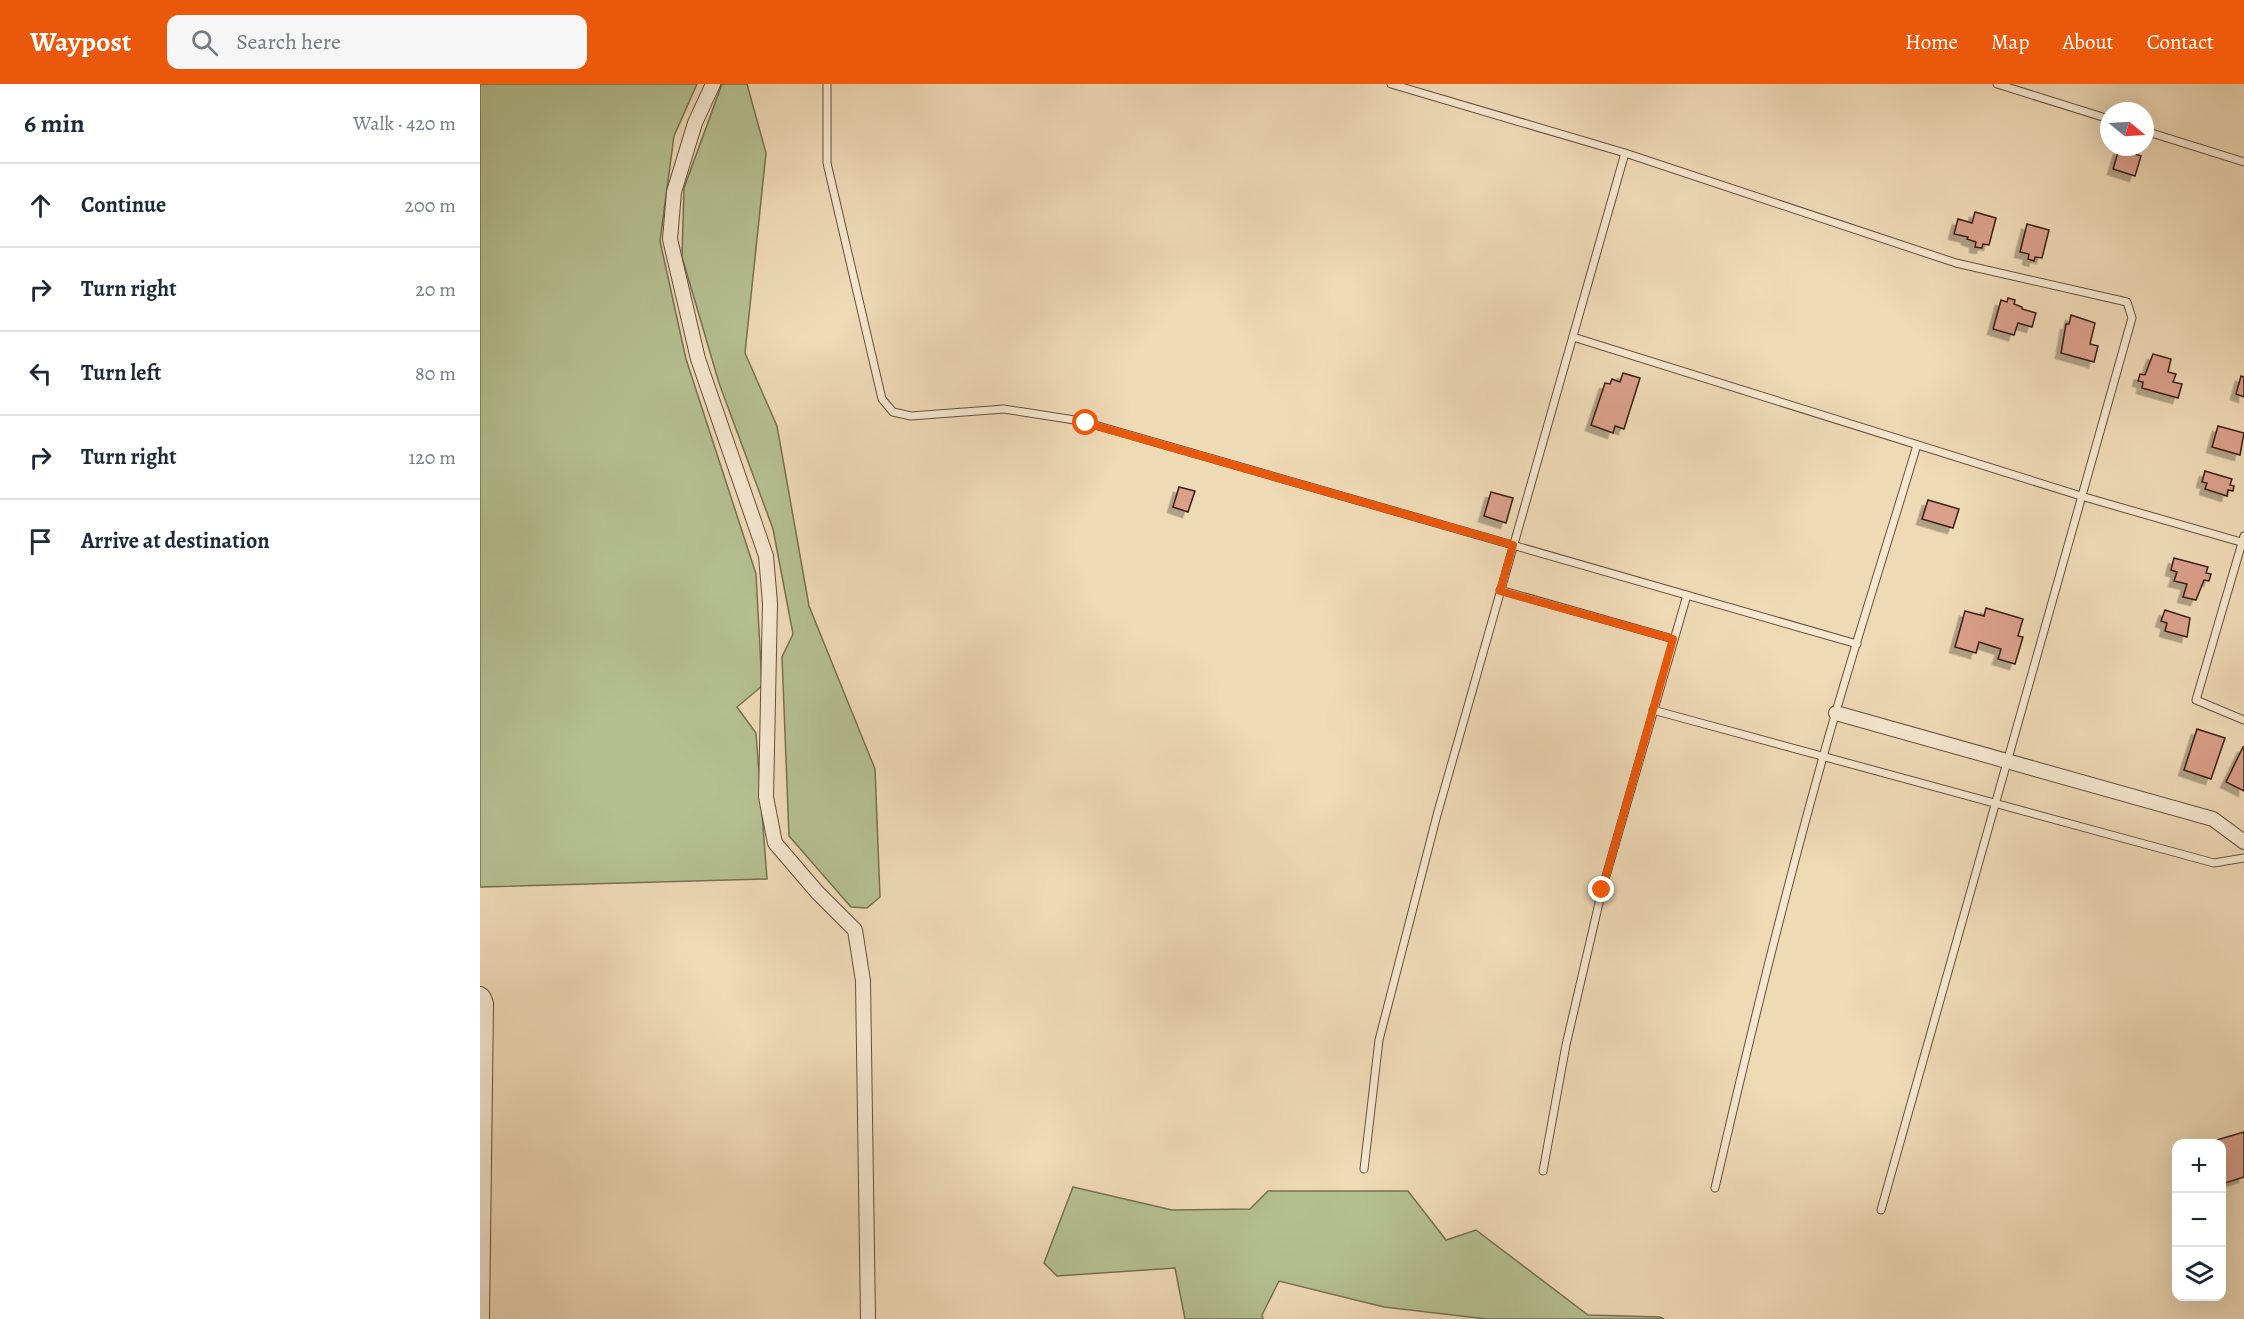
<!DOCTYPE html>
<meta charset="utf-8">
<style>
:root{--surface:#fff;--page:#f6f6f7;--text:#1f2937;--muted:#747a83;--line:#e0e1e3;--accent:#ea580c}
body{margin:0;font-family:Alegreya,serif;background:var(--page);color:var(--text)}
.controls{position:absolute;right:18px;bottom:18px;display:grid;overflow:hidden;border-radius:12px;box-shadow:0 6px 24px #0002}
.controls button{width:54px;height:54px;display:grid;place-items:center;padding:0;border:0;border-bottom:2px solid var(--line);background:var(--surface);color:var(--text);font:30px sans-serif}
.compass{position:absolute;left:1620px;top:18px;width:54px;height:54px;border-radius:50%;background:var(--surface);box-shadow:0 6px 24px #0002;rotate:108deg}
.stop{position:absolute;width:18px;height:18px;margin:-14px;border:4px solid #ea580c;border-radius:50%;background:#fff}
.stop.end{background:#ea580c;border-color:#fff;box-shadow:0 2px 6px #0008}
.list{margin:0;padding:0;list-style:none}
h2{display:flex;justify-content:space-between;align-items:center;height:78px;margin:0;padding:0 24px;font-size:26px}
h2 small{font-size:20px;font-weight:400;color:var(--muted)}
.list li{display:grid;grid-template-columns:39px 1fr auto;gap:18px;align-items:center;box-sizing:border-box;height:84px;padding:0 24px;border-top:2px solid var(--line)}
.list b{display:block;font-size:22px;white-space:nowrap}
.list em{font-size:20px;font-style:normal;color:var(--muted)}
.icon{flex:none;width:33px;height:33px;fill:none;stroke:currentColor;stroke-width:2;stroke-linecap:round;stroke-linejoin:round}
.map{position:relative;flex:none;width:1764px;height:1235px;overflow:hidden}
header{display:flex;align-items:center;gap:36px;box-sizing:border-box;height:84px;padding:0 30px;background:var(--accent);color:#fff}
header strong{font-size:28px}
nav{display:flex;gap:33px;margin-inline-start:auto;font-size:21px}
.search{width:420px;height:54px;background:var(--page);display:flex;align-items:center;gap:15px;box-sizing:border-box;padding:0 21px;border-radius:12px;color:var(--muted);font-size:22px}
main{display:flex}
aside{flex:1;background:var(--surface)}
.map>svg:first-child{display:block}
.green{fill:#b5c091;stroke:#787053;stroke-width:1.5}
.building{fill:#dba08b;stroke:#3a1f15;stroke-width:1.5;filter:url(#shadow)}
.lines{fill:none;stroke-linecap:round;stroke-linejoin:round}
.service-casing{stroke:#674e3d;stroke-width:9}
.minor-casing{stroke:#674e3d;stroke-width:16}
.service{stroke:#f5e7d0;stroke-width:7}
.minor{stroke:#f5e7d0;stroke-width:14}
.route{stroke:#ea580c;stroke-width:8}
</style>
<header>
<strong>Waypost</strong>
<div class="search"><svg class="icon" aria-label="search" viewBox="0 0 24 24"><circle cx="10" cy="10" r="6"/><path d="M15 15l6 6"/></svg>Search here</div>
<nav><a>Home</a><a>Map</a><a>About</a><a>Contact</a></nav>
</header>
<main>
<aside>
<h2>6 min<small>Walk · 420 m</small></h2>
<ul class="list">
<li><svg class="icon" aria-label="ahead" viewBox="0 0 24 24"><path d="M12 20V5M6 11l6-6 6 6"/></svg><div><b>Continue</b></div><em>200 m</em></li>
<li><svg class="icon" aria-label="right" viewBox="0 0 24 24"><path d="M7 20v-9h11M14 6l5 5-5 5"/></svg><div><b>Turn right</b></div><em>20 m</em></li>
<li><svg class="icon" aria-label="left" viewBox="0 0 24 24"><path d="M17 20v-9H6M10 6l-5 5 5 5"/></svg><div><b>Turn left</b></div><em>80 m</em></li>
<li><svg class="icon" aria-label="right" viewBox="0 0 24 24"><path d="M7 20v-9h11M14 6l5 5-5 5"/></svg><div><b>Turn right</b></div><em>120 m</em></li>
<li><svg class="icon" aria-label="arrive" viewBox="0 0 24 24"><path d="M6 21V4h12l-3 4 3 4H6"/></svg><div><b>Arrive at destination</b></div></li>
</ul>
</aside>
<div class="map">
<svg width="1764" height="1235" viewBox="0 0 1764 1235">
<defs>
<filter id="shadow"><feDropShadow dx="-5.5" dy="5.5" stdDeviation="0" flood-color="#0004"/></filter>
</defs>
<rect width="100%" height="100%" fill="#efdab6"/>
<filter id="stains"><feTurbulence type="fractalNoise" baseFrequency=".00333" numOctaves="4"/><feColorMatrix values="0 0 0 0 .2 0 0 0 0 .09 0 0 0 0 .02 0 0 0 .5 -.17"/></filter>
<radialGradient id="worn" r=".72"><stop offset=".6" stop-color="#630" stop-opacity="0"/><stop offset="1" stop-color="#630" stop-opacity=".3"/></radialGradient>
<g class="green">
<path d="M0,0H217L194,52L180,157L206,275L276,490L282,602L257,623L276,649L287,795L0,803Z"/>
<path d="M242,0H267L286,69L265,269L297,342L329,522L395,685L400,813L387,824L371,823L309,752L302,573L313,550L293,445L239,299L202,173L204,104Z"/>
<path d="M593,1103L692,1126L770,1125L788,1107H928L966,1156L996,1146L1108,1231L1180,1233L1184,1235H1007L904,1223L799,1197L782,1231L783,1235H705L695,1184L577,1192L564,1179Z"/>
</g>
<g class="building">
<path d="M1639,65L1661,72L1655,92L1633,85Z"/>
<path d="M1495,128L1516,134L1509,161L1503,160L1502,164L1495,163L1496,158L1487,155L1488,153L1474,150L1478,135L1492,139Z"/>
<path d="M1547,140L1569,146L1562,174L1555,173L1554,177L1548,175L1549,170L1540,168Z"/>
<path d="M1528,214L1535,216L1534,220L1542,223V225L1556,229L1552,243L1538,239L1534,251L1513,245L1521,216L1527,218Z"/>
<path d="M1591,231L1615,239L1610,260L1618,262L1614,278L1581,269L1586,240H1589Z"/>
<path d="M1673,270L1691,275L1688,288L1696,290L1693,298L1702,300L1698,314L1662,304L1663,298L1658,297L1660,290L1665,291Z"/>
<path d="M1143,289L1160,294L1144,345L1135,342L1133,349L1111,341L1125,299L1130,300L1132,295L1140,298Z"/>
<path d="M1761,292L1764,293V313L1756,310Z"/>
<path d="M1738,342L1764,349L1760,371L1732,363Z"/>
<path d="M1725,387L1752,395L1750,401L1754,402L1753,407L1748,406L1747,412L1725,405L1727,399L1722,398Z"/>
<path d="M699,403L715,407L708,428L693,423Z"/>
<path d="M1011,408L1033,414L1026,439L1004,432Z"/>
<path d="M1448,416L1479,425L1473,444L1442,435Z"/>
<path d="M1694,474L1728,483L1726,489L1731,490L1729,497L1724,496L1716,516L1703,513L1707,500L1694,497L1697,488L1691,486Z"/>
<path d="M1506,524L1543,535L1538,552L1543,553L1535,580L1518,575L1521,565L1499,558L1496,569L1475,563L1485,527L1504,532Z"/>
<path d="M1685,526L1710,534L1707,553L1685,547L1687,539L1681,537Z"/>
<path d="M1717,645L1745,654L1731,695L1704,686Z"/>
<path d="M1763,663H1764V707L1746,698Z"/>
<path d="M1764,1048V1093L1742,1100V1060H1723Z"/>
</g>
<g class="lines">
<defs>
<g id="service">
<path d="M347,0V79L402,315L413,328L431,332L524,325L601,337L1377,560"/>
<path d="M911,0L1145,69L1476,179L1647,218L1652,234L1401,1126"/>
<path d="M1517,0L1629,35"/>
<path d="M1665,47L1764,78"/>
<path d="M1093,253L1601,412L1764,459"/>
<path d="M1764,452L1716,616L1764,636"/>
<path d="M1020,506L1193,555"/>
<path d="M1173,626L1734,779L1764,774"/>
<path d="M884,1085L899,956L957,731L1145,69"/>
<path d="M1063,1087L1086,961L1122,806L1207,511"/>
<path d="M1235,1104C1268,960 1303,816 1343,673C1372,569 1406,465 1437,361"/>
</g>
<g id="minor">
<path d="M233,0L215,39L194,108L190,155L218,275L286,472L290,519L286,713L295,759L337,808L375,846L383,897L388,1235"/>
<path d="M1356,629L1733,735L1764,758"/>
<path d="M0,910L3,912L6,919L2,1235"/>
</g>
</defs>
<use href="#service" class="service-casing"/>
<use href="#minor" class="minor-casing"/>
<use href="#service" class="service"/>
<use href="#minor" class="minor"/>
</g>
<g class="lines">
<path class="route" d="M606,339L1033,461L1020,507L1193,555L1122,806"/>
</g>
<rect width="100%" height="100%" filter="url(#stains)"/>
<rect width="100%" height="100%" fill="url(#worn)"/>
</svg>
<div class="controls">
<button>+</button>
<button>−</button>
<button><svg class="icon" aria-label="layers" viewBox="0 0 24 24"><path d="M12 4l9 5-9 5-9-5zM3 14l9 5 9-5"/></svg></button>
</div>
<svg class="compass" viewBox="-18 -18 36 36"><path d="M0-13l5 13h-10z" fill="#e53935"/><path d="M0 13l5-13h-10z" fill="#747a83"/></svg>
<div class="stop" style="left:606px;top:339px"></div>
<div class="stop end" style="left:1122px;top:806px"></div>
</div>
</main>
